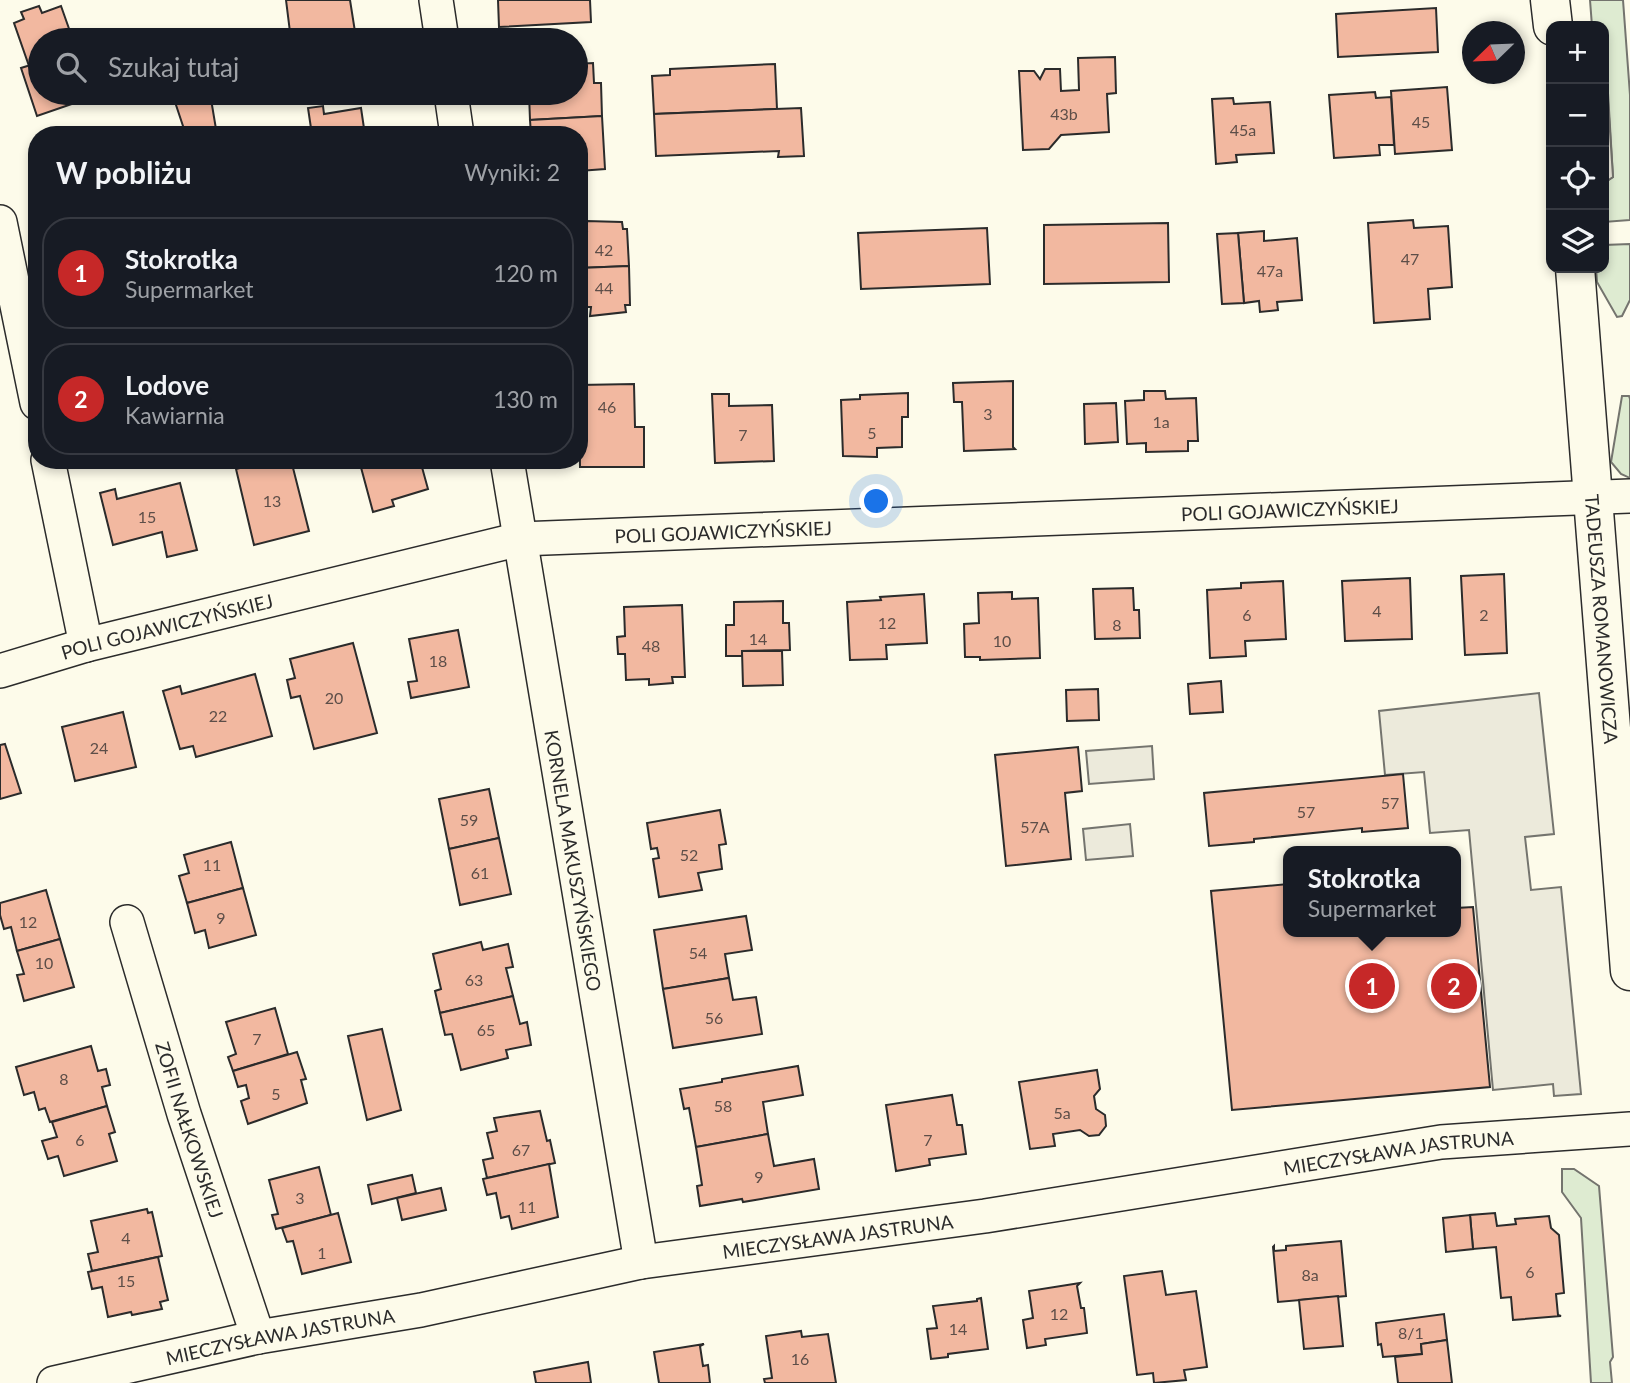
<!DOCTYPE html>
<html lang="pl">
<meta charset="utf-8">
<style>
:root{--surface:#171b24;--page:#20242c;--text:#f1f3f6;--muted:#9ea1a6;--line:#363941;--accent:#c62828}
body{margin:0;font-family:Lato,sans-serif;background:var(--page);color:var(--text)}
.controls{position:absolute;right:21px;top:21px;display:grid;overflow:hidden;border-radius:14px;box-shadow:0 4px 10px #0003}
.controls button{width:63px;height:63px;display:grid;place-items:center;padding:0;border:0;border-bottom:2px solid var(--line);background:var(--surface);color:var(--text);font:35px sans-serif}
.compass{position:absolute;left:1462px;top:21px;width:63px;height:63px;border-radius:50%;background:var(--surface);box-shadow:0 4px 10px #0003;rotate:247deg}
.you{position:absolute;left:877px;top:502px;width:24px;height:24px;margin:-18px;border:5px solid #fff;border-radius:50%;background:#1a73e8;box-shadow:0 0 0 10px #1a73e833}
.badge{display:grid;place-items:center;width:46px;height:46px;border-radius:50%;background:var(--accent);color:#fff;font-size:23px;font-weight:700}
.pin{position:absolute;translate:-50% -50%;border:4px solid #fff;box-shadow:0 2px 7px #0006}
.popup{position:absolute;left:1283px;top:846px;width:178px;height:91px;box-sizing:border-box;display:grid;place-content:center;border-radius:14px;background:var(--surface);filter:drop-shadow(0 2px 5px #0005);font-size:23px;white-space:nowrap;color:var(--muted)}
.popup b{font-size:26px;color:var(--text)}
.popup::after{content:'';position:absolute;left:50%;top:100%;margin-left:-14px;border:14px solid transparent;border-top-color:var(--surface)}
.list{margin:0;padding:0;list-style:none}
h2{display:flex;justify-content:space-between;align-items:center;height:91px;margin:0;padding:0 28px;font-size:30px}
h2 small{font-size:23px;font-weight:400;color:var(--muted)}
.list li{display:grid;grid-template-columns:46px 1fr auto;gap:21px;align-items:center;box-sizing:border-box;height:112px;margin:0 14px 14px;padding:0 14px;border:2px solid var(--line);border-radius:28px}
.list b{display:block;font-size:26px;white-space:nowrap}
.list p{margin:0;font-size:23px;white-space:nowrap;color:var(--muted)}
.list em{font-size:23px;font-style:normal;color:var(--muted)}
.icon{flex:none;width:38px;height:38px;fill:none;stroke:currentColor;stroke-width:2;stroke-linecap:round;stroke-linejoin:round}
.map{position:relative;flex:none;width:1630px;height:1383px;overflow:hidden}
.search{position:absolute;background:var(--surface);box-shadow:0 4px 10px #0003;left:28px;top:28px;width:560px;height:77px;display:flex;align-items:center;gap:18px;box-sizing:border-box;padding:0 24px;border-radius:38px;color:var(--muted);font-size:26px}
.panel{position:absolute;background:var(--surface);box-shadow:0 4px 10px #0003;left:28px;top:126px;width:560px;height:343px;border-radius:28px}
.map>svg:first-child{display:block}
.green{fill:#deebd1;stroke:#74746e;stroke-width:2}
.parking{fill:#eceadb;stroke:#74746e;stroke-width:2}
.building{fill:#f2b8a0;stroke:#2b2b2b;stroke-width:2}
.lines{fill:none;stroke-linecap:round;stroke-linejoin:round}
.minor-casing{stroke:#2b2b2b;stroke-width:36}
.tertiary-casing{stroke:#2b2b2b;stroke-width:41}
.minor{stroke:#fdfbea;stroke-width:33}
.tertiary{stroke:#fdfbea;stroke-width:38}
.labels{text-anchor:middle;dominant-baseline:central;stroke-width:5;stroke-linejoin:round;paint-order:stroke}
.number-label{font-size:16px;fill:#5d4e48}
.street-label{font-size:19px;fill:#2b2b2b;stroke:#fdfbea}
</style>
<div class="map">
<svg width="1630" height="1383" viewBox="0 0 1630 1383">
<rect width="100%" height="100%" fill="#fdfbea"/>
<g class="green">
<path d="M1590,0H1623L1630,95V220L1604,222V183L1613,177L1604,26H1592Z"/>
<path d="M1630,244V300L1622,316L1617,317L1597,282L1596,268H1604V245Z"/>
<path d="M1622,396H1629L1630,399V478L1621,474L1611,462Z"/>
<path d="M1562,1169H1574L1599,1186L1613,1357L1610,1362L1612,1383H1591L1581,1218L1562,1192Z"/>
</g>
<g class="parking">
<path d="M1604,41L1613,177L1604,183Z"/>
<path d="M1539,693L1554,834L1525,837L1531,890L1561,887L1581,1094L1554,1096L1553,1084L1493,1090L1469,830L1430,833L1424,772L1385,775L1379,711Z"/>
<path d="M1152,746L1154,779L1089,784L1086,751Z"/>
<path d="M1130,824L1133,856L1086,860L1083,829Z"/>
</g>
<g class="building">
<path d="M286,0H350L356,38L291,40Z"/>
<path d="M498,0H590L591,22L499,27Z"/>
<path d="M39,6L42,13L61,6L73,40H40V62L29,66L14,23L24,19L21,12Z"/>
<path d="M1436,8L1438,52L1338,57L1336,14Z"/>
<path d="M1115,57L1116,93L1107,94L1109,132L1061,135L1049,149L1023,150L1019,71H1034L1040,79L1045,69H1060L1061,91L1079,90L1078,58Z"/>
<path d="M40,62V93H85L87,97H92L37,116L21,68Z"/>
<path d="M593,63L594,83H601L602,116L530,120L529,93H576V64Z"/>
<path d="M775,64L777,109L654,114L652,76L670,75V69Z"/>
<path d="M1447,87L1452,150L1395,154L1391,91Z"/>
<path d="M1375,92L1376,98L1391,97L1394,145H1379L1380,155L1334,158L1329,95Z"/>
<path d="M184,93H210L216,129L198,135H186L173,96Z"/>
<path d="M1233,98L1234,104L1270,102L1274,153L1236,155L1237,162L1216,164L1212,99Z"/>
<path d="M323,106L324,114L361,108L365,135H312L308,108Z"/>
<path d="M801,108L804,156L778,157L779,151L656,156L654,114Z"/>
<path d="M602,116L605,169L579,171V135H531L530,120Z"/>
<path d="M1413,220L1414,228L1448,226L1452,287L1428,289L1430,319L1374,323L1368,223Z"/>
<path d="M586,221L622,222L623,229H627L629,266L579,268V232L587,231Z"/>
<path d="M1168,223L1169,282L1044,284V225Z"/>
<path d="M987,228L990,284L861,289L858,233Z"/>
<path d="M1264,231V241L1297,238L1302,300L1277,302L1278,310L1260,312L1259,301L1244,303L1238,233Z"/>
<path d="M1238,233L1244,303L1222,304L1217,234Z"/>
<path d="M629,266L630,305H625L626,312L590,316L591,307H579V268Z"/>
<path d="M1013,381V447L1015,449L964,451L962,402H954L953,383Z"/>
<path d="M634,384L635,427H644V467H580L579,385Z"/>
<path d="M1144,391H1165L1166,399L1196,398L1198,441H1188V451L1146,452V443L1127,444L1125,401L1144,400Z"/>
<path d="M908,393V417H902V447L877,448V457L843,456L841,400L860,399V395Z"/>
<path d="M712,394H729V406L772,405L774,461L715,463Z"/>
<path d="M1116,403L1118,442L1085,444L1084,404Z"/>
<path d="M270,460H291L309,531L254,545L236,469Z"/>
<path d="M359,460H420L428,489L392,500L394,506L373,512Z"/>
<path d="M180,483L197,550L167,557L162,532L113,545L100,493L115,489L117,499Z"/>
<path d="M1504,574L1507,653L1465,655L1461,576Z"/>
<path d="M1410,578L1412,639L1345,641L1342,581Z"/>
<path d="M1283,581L1286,639L1245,641L1246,656L1210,658L1207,590L1241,588V583Z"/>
<path d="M1133,588L1134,610H1139L1140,638L1095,639L1093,589Z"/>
<path d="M1012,592V599L1038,598L1040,658L980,660V657H965L964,624L979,623L978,593Z"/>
<path d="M924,594L927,643L886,645L887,659L850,660L847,602L881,600L880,597Z"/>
<path d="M783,601V623H789L790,650L742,651V656H726V625H734V602Z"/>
<path d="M682,605L685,677H672L673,683L649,685V679L626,680L625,654H618L617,637L625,636L624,607Z"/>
<path d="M458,630L469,687L411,698L408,682L417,681L409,639Z"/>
<path d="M353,643L377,733L314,749L300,696L291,698L287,680L295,678L290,659Z"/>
<path d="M742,651H782L783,685L743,686Z"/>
<path d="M255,674L272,736L196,757L193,746L180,749L163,691L180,686L182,694Z"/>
<path d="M1221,681L1223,712L1190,714L1188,684Z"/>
<path d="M1098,689L1099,720L1067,721L1066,690Z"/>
<path d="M123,712L136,767L75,781L62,727Z"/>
<path d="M5,744L21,793L0,799V745Z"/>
<path d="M1078,747L1082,791L1065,793L1071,859L1006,866L995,755Z"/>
<path d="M1403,774L1408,828L1362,832V828L1254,839V842L1209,846L1204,793Z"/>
<path d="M489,789L499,838L449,849L439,799Z"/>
<path d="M720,810L726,844L719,845L722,869L698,873L702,890L659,897L653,859L659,858L657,848L651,849L647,823Z"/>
<path d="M499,838L511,894L460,905L449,849Z"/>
<path d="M231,842L243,888L187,903L179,876L189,873L184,855Z"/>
<path d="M1288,884V932H1456V908L1473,907L1490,1087L1232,1110L1211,891Z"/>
<path d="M243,888L256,935L209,948L205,930L195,933L187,903Z"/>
<path d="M46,890L60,939L17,951L11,927L4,929L0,915V903Z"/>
<path d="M746,916L752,950L725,954L729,978L663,989L654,930Z"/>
<path d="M60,939L74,987L24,1001L17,975L24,974L17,951Z"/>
<path d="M481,942L483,950L508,944L513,967L506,968L513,996L440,1013L435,991L441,989L433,954Z"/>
<path d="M729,978L733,1000L756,997L762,1034L673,1048L663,989Z"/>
<path d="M513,996L520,1024L527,1022L531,1045L506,1050L508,1058L461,1070L452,1034L445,1035L440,1013Z"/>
<path d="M275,1008L288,1054L233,1071L228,1057L236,1054L226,1022Z"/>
<path d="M382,1029L401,1110L367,1120L348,1036Z"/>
<path d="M91,1046L98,1071L106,1069L110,1085L102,1087L107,1106L50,1122L45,1108L39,1110L34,1092L24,1095L16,1067Z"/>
<path d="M297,1052L306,1079L301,1080L307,1103L248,1124L241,1101L249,1098L246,1085L238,1087L233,1071Z"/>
<path d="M798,1066L803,1095L763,1102L768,1134L696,1147L689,1108L684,1109L680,1089L722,1082V1079Z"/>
<path d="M1097,1070L1100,1089L1094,1096L1096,1109L1105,1115L1106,1126L1099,1135L1089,1136L1080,1130L1053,1134L1055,1146L1030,1149L1019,1082Z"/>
<path d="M952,1095L957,1125H962L966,1154L929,1159L930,1165L896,1171L886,1105Z"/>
<path d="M107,1106L115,1132L109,1134L117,1161L64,1176L58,1156L48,1159L42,1141L57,1137L52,1122Z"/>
<path d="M540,1111L547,1141L550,1140L555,1163L487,1178L483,1160L493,1158L487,1133L497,1131L494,1118Z"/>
<path d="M768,1134L774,1166L814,1159L819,1189L743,1202L742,1199L700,1206L697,1186L702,1185L696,1147Z"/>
<path d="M549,1164L558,1217L512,1229L509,1216L501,1218L496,1193L487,1195L483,1179Z"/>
<path d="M319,1167L331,1215L276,1229L272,1215L278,1214L269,1180Z"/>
<path d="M412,1175L416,1193L372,1204L368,1185Z"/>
<path d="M441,1188L446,1210L402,1220L397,1198Z"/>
<path d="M147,1209L148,1213L152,1212L162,1256L92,1271L88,1254L98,1252L91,1221Z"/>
<path d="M338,1213L351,1262L302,1274L293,1241L287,1242L282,1228Z"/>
<path d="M1495,1213L1497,1226L1516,1224L1515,1219L1549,1216L1551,1228L1559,1235L1564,1293L1556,1294L1558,1315L1561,1316L1513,1320L1511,1297L1501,1298L1496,1247L1473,1249L1470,1215Z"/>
<path d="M1470,1215L1473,1249L1446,1252L1443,1218Z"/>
<path d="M1341,1241L1346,1296L1278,1302L1273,1247L1274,1246V1251L1286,1250V1246Z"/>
<path d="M158,1257L168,1300L160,1302L162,1309L132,1315L131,1312L108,1317L102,1287L92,1289L88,1272Z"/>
<path d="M1162,1271L1166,1295L1196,1291L1207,1367L1184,1370L1186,1380L1154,1383L1153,1373L1137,1375L1124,1276Z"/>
<path d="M1080,1283L1077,1286L1081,1308H1084L1087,1333L1045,1339L1046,1345L1027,1348L1023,1320L1033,1318L1029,1291Z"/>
<path d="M1338,1296L1343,1346L1304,1349L1299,1300Z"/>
<path d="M981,1298L988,1349L948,1354V1357L931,1359L927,1329L937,1328L933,1306L977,1301V1299Z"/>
<path d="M1444,1314L1447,1340L1421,1344L1422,1354L1383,1357L1381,1344L1378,1345L1376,1323Z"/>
<path d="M801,1331L802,1337L828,1334L836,1383H765L764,1379L772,1378L766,1336Z"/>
<path d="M1447,1340L1452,1383H1398L1395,1357L1422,1354L1421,1344Z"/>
<path d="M704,1344L700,1346L703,1366L708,1365L710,1383H659L654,1352Z"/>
<path d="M588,1362L591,1383H536L534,1372Z"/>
</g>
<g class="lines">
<defs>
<g id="minor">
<path d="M436,0L442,40"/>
<path d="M451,93L457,135"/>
<path d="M0,222L37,403"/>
<path d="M48,460L86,645"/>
<path id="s1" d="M507,460L641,1262"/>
<path id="s2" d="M0,671L86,645L520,539L1630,496"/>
<path id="s3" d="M127,922L184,1114L258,1337"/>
<path id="s4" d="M54,1383L258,1337L421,1310L641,1262L985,1216L1441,1142L1630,1129"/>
</g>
<g id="tertiary">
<path d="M1550,0L1553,26"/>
<path id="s5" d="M1575,268L1630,971"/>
</g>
</defs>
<use href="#minor" class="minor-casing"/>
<use href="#tertiary" class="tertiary-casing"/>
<use href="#minor" class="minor"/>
<use href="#tertiary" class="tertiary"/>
</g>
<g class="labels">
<g class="number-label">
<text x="1064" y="113">43b</text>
<text x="1421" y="121">45</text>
<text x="1243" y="129">45a</text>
<text x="604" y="249">42</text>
<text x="1410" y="258">47</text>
<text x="1270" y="270">47a</text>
<text x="604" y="287">44</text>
<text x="607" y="406">46</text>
<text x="988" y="413">3</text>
<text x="1161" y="421">1a</text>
<text x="872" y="432">5</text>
<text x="743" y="434">7</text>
<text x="272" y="500">13</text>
<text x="147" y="516">15</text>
<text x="1377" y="610">4</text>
<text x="1247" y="614">6</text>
<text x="1484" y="614">2</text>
<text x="887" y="622">12</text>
<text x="1117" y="624">8</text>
<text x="758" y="638">14</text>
<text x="1002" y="640">10</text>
<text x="651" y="645">48</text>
<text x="438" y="660">18</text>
<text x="334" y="697">20</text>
<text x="218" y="715">22</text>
<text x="99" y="747">24</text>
<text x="1390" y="802">57</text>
<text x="1306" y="811">57</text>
<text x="469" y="819">59</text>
<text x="1035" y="826">57A</text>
<text x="689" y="854">52</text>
<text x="212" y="864">11</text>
<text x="480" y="872">61</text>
<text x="221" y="917">9</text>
<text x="28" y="921">12</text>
<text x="698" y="952">54</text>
<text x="44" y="962">10</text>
<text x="474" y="979">63</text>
<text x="714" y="1017">56</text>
<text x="486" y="1029">65</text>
<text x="257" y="1038">7</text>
<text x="64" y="1078">8</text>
<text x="276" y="1093">5</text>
<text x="723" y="1105">58</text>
<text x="1062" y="1112">5a</text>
<text x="80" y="1139">6</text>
<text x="928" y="1139">7</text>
<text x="521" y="1149">67</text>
<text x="759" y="1176">9</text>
<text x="300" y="1197">3</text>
<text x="527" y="1206">11</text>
<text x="126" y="1237">4</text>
<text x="322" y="1252">1</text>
<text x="1530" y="1271">6</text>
<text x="1310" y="1274">8a</text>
<text x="126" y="1280">15</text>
<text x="1059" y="1313">12</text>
<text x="958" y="1328">14</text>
<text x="1411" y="1332">8/1</text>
<text x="800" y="1358">16</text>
</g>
<g class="street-label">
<text stroke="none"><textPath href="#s2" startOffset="1307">POLI GOJAWICZYŃSKIEJ</textPath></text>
<text stroke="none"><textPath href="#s2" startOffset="740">POLI GOJAWICZYŃSKIEJ</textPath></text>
<text stroke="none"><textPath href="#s5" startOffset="352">TADEUSZA ROMANOWICZA</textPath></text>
<text stroke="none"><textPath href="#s2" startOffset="173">POLI GOJAWICZYŃSKIEJ</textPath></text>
<text stroke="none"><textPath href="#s1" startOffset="406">KORNELA MAKUSZYŃSKIEGO</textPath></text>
<text stroke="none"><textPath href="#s3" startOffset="217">ZOFII NAŁKOWSKIEJ</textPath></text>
<text stroke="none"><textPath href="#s4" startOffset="1365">MIECZYSŁAWA JASTRUNA</textPath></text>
<text stroke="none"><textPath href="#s4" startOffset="798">MIECZYSŁAWA JASTRUNA</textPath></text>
<text stroke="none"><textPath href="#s4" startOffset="231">MIECZYSŁAWA JASTRUNA</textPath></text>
</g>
</g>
</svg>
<div class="controls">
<button>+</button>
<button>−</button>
<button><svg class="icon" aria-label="locate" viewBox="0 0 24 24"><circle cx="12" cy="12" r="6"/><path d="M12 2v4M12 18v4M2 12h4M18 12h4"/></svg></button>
<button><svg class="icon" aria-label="layers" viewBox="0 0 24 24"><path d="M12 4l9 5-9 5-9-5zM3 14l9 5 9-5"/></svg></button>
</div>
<svg class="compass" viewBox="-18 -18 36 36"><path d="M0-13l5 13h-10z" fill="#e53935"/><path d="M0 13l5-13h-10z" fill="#9ea1a6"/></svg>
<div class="you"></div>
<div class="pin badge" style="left:1372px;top:986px">1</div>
<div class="popup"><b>Stokrotka</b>Supermarket</div>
<div class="pin badge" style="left:1454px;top:986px">2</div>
<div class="search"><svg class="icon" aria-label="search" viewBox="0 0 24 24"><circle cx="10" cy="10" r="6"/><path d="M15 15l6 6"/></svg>Szukaj tutaj</div>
<section class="panel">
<h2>W pobliżu<small>Wyniki: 2</small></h2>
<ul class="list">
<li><span class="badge">1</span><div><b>Stokrotka</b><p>Supermarket</p></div><em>120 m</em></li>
<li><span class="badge">2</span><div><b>Lodove</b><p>Kawiarnia</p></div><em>130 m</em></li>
</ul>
</section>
</div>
